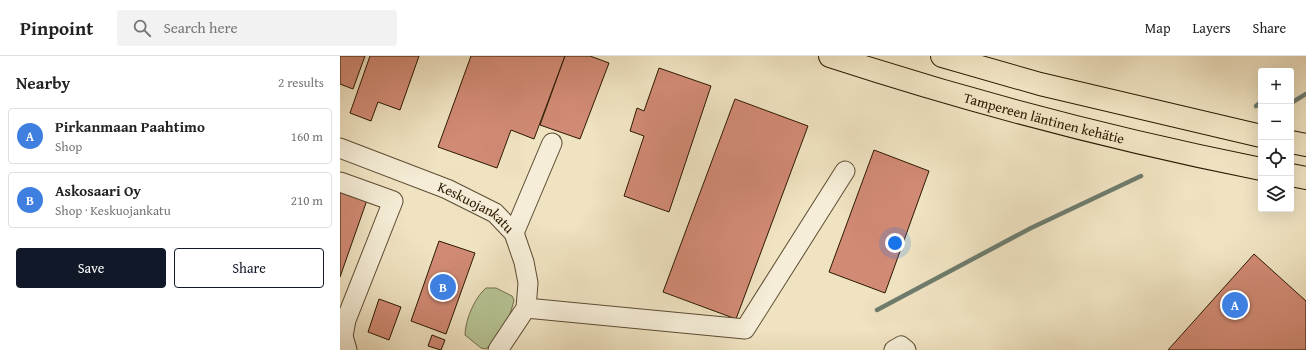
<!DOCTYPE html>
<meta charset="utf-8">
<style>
:root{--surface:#fff;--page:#f2f2f2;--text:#222;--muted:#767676;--line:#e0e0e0;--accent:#111827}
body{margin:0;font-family:"Gentium Book Plus",serif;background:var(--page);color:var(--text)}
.controls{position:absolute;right:12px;top:12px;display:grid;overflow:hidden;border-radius:4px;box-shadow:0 4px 16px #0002}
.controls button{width:36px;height:36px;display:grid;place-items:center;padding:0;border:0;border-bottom:1px solid var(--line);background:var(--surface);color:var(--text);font:20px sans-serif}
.you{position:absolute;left:555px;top:187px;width:14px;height:14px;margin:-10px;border:3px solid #fff;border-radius:50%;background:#1a73e8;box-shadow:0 0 0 6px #1a73e833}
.badge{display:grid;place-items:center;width:26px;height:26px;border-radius:50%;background:var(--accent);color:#fff;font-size:13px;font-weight:700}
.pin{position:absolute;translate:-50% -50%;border:2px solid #fff;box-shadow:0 1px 4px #0006}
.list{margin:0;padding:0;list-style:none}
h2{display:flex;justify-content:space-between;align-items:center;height:52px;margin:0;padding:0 16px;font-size:17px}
h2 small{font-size:13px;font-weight:400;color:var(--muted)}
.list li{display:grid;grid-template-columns:26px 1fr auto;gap:12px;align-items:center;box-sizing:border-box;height:56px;margin:0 8px 8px;padding:0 8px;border:1px solid var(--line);border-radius:4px}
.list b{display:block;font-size:15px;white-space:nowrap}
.list p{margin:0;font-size:13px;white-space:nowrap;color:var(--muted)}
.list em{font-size:13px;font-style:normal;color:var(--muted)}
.actions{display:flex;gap:8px;padding:12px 16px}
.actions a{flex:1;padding:9px 0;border:1px solid var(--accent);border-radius:4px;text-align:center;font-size:14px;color:var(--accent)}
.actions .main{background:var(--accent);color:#fff}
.icon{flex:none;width:22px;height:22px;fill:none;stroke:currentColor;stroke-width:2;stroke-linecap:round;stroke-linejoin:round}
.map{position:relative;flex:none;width:966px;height:294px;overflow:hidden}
header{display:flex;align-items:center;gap:24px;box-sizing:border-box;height:56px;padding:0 20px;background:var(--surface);border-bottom:1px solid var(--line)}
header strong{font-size:19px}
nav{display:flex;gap:22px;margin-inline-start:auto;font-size:14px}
.search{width:280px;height:36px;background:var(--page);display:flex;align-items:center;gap:10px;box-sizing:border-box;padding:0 14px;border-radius:4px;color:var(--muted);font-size:15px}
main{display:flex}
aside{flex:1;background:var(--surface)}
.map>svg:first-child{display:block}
.green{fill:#b7c495;stroke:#726e4c}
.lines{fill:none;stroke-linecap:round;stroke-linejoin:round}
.stream{stroke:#6e7c6d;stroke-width:4.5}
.building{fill:#d18a74;stroke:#2c1902}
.minor-casing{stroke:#5d4c32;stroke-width:21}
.highway-casing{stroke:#2c1902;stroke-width:24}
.minor{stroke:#f5edd7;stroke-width:19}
.highway{stroke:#f0e3c2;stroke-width:22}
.labels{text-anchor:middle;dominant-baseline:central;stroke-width:4;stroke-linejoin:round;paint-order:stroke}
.street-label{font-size:14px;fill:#2c1902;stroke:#f5edd7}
</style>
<header>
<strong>Pinpoint</strong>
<div class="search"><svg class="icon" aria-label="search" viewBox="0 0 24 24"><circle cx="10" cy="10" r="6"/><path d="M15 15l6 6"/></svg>Search here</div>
<nav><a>Map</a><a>Layers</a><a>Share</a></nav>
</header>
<main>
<aside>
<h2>Nearby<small>2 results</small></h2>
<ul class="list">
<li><span class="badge" style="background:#3f7fe0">A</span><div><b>Pirkanmaan Paahtimo</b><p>Shop</p></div><em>160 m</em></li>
<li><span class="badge" style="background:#3f7fe0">B</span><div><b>Askosaari Oy</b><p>Shop · Keskuojankatu</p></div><em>210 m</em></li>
</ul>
<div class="actions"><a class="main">Save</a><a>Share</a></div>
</aside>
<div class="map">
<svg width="966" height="294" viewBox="0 0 966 294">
<rect width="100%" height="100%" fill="#f0e3c2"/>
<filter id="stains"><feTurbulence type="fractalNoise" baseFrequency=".005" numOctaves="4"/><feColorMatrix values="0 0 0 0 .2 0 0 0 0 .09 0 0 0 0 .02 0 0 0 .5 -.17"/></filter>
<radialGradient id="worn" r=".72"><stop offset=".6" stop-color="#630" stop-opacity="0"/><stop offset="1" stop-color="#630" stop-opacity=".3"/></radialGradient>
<path class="green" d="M146,232H156L172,240L174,244C170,263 160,280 146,293L141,292L125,279C125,264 135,241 146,232Z"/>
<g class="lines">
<g class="stream">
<path d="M951,47L966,38"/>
<path d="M916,50L921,46"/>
<path d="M537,254L691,172L801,120"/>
</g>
</g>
<g class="building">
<path d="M0,0H25L13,33L0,28Z"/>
<path d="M30,0H79L60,54L38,46L31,65L10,57Z"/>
<path d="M131,0H225L194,83L171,74L157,112L98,91Z"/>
<path d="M225,0H250L269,7L240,83L200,69Z"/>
<path d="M319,12L371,30L329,156L284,140L304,80L290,75L297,52L304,55Z"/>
<path d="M395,43L468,70L396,263L323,236Z"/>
<path d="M534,94L589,115L545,237L489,216Z"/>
<path d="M0,135L27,144L0,221Z"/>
<path d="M99,185L135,197L106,278L71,265Z"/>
<path d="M914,198L966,245V294H828Z"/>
<path d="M39,243L61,251L49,284L28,276Z"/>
<path d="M92,279L105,284L101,294L88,290Z"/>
</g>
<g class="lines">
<defs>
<g id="minor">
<path id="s1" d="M0,92L107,133L155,157L174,177L184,206L188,227L186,252L158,294"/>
<path d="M0,126L53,145L6,264L3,280L7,294"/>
<path d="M174,177L212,87"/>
<path d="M186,252L405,273L505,115"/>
<path d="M554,294L561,290L566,294"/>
</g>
<g id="highway">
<path id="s2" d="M490,0C631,46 776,84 921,113"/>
<path d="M602,0L700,28L921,80"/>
<path d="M951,86L966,89"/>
<path d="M951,119L966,122"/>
</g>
</defs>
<use href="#minor" class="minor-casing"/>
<use href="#highway" class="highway-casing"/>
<use href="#minor" class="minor"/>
<use href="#highway" class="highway"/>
</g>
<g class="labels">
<g class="street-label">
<text stroke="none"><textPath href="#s2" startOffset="223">Tampereen läntinen kehätie</textPath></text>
<text stroke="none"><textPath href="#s1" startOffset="149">Keskuojankatu</textPath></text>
</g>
</g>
<rect width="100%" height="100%" filter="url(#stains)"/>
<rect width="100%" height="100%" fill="url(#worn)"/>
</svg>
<div class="controls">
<button>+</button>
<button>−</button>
<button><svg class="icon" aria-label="locate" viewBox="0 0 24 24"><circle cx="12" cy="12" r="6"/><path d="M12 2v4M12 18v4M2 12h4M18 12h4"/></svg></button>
<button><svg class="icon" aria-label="layers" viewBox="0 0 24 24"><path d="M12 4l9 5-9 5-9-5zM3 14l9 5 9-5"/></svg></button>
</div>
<div class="you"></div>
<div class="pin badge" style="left:895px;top:249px;background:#3f7fe0">A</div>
<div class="pin badge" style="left:103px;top:231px;background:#3f7fe0">B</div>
</div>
</main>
